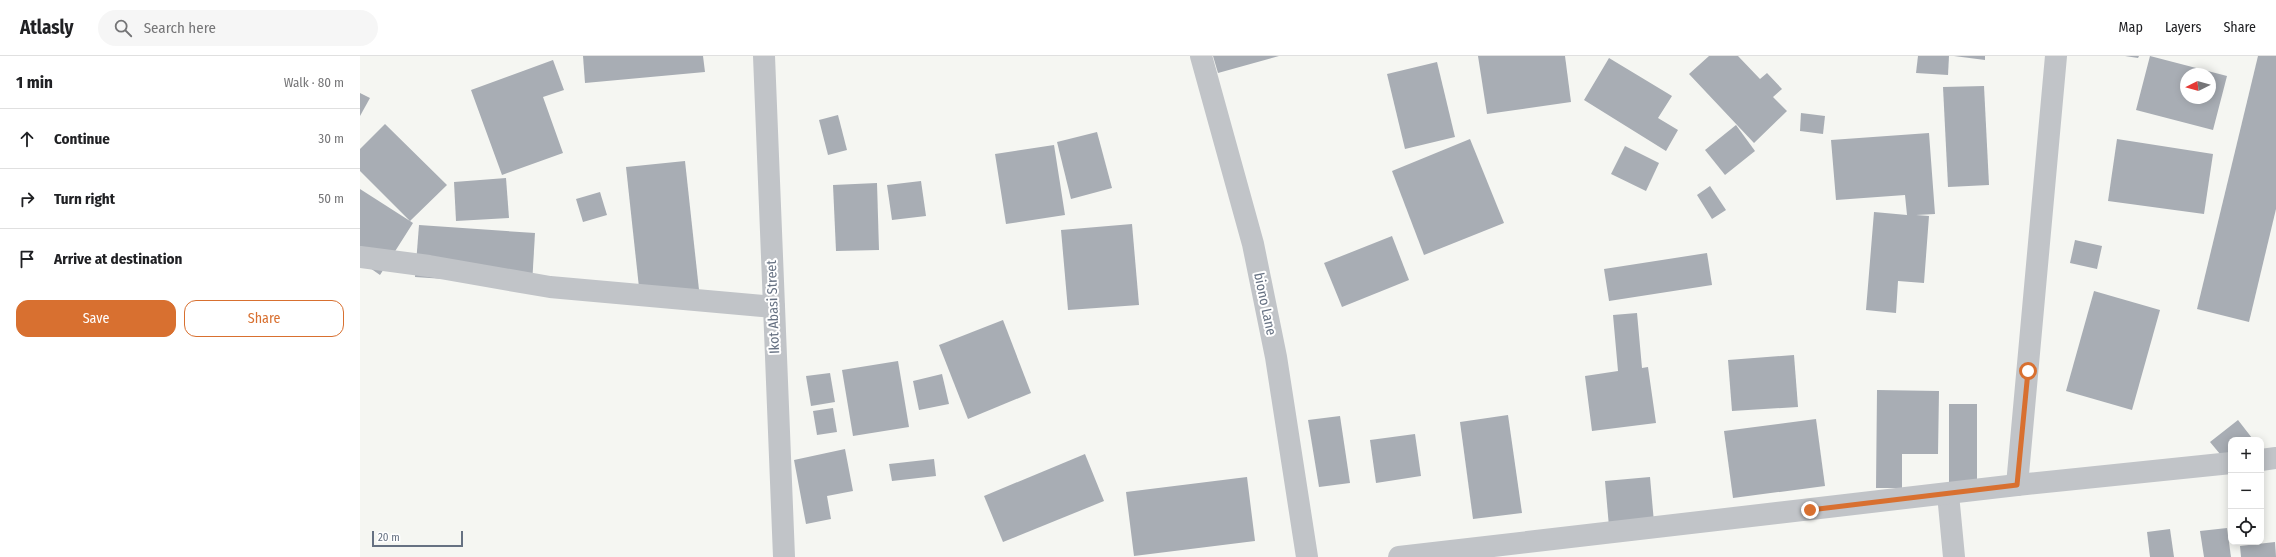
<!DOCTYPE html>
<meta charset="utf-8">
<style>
:root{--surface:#fff;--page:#f6f6f6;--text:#202124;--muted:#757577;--line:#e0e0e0;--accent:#d87030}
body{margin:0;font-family:"Fira Sans Condensed",sans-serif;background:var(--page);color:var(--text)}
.controls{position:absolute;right:12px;bottom:12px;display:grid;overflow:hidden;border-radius:8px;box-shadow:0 2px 10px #0003}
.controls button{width:36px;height:36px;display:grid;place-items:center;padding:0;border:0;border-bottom:1px solid var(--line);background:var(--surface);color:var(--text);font:20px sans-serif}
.compass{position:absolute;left:1820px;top:12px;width:36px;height:36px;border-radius:50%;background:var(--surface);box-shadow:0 2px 10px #0003;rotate:264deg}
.scale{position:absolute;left:12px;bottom:10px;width:91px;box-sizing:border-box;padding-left:4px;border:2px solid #667182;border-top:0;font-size:11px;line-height:14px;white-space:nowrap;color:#667182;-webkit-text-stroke:3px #fff;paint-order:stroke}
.stop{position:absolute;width:12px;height:12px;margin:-9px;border:3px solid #d87030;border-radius:50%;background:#fff}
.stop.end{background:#d87030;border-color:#fff;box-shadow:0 1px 4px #0008}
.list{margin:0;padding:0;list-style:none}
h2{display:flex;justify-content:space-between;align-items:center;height:52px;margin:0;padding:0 16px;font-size:17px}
h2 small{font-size:13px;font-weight:400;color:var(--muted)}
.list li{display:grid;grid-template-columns:26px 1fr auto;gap:12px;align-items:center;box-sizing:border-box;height:60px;padding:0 16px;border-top:1px solid var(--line)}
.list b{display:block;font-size:15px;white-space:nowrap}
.list em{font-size:13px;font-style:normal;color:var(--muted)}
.actions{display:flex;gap:8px;padding:12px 16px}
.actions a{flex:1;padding:9px 0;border:1px solid var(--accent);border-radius:12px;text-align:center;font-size:14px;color:var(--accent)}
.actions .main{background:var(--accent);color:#fff}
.icon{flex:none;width:22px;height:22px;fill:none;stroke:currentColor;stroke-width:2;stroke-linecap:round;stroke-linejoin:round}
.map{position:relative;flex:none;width:1916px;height:501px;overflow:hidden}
header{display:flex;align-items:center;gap:24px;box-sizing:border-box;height:56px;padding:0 20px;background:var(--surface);border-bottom:1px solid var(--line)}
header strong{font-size:19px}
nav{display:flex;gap:22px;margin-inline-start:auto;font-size:14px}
.search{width:280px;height:36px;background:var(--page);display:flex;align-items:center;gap:10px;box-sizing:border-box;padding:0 14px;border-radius:22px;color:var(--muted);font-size:15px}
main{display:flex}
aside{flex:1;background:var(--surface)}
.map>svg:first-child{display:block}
.building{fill:#a8adb4;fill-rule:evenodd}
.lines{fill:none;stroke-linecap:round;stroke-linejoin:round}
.minor{stroke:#c1c4c8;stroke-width:22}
.route{stroke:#d87030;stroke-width:5}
.labels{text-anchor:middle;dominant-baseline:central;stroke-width:4;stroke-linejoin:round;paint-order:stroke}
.street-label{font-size:14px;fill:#667182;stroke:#fff}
</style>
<header>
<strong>Atlasly</strong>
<div class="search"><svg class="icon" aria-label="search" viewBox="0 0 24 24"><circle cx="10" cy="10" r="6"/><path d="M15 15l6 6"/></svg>Search here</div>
<nav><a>Map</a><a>Layers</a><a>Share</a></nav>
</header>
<main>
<aside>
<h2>1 min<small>Walk · 80 m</small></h2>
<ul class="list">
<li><svg class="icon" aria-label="ahead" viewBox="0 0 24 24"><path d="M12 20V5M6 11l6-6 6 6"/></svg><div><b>Continue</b></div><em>30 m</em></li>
<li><svg class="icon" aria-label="right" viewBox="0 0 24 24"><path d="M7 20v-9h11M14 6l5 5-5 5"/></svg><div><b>Turn right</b></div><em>50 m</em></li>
<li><svg class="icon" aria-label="arrive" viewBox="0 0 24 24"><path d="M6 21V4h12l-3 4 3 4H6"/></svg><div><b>Arrive at destination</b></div></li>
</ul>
<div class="actions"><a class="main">Save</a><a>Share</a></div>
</aside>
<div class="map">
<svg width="1916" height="501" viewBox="0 0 1916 501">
<rect width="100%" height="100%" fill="#f5f6f2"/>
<g class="building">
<path d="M223,0H343L345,16L225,27Z"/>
<path d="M853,0H919L858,17Z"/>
<path d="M1118,0H1205L1211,46L1127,58Z"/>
<path d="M1349,0H1378L1400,23L1407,17L1422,33L1413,41L1427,55L1394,87L1329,18Z"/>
<path d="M1558,0H1589L1588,19L1556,17Z"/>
<path d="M1594,0H1625V4Z"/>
<path d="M1765,0H1779L1778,2Z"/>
<path d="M1790,0L1867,20L1853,74L1776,54ZM1826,18H1850V42H1826Z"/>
<path d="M1898,0H1916V153L1889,266L1837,253Z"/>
<path d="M1249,2L1312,40L1298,62L1318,74L1306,95L1224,44Z"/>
<path d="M193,4L204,34L183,41L203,97L142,119L111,34Z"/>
<path d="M1077,6L1095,81L1045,93L1027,18Z"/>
<path d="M1624,30L1629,129L1588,131L1583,31Z"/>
<path d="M0,37L10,42L0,60Z"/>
<path d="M1441,57L1465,60L1463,78L1440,75Z"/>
<path d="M478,59L487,94L468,99L459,64Z"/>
<path d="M25,68L87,129L50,165L53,167L20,219L0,205V133L50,165L0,115V93Z"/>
<path d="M1376,69L1395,95L1365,119L1345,94Z"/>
<path d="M737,76L752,132L711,143L697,86Z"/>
<path d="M1569,77L1575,158L1556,159L1569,160L1564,227L1538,225L1536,257L1506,254L1514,156L1547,159L1545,139L1476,144L1471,84Z"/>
<path d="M1110,83L1144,167L1064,199L1032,115Z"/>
<path d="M1757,83L1853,98L1844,158L1748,145Z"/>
<path d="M694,89L705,159L646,168L635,98Z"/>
<path d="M1265,90L1299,107L1286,135L1251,118Z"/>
<path d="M325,105L340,243L281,250L266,111Z"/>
<path d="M146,122L149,162L96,165L94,126Z"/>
<path d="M561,125L566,160L532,164L527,129Z"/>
<path d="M517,127L519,194L476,195L473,129Z"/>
<path d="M1350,130L1366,154L1352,163L1337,139Z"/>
<path d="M240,136L247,159L223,166L216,143Z"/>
<path d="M772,168L779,249L708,254L701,174Z"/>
<path d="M59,169L175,177L172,229L55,221Z"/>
<path d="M1032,180L1049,224L982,251L964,207Z"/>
<path d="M1715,184L1742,190L1737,213L1710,207Z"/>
<path d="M1347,197L1352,229L1249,245L1244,213Z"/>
<path d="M1734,235L1800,254L1772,354L1706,335Z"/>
<path d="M1277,257L1282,312L1288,311L1296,367L1232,375L1225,320L1258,315L1253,259Z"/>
<path d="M643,264L671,337L608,363L579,289Z"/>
<path d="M1434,299L1438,351L1372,355L1368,304Z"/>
<path d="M538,305L549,371L493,380L482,314Z"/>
<path d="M470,317L475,346L451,350L446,320Z"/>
<path d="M582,318L589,348L559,354L553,325Z"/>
<path d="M1517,334L1579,335L1578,398H1542V432H1516Z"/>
<rect x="1589" y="348" width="28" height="79"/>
<path d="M473,352L477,376L457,379L453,355Z"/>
<path d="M1148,359L1162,457L1113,463L1100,366Z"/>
<path d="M980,360L990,427L959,431L948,364Z"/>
<path d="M1456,363L1465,430L1373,442L1364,375Z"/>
<path d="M1878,364L1892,382L1890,384H1871V399L1865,404L1850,386Z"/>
<path d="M1055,378L1061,420L1016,427L1010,384Z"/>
<path d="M485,393L493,435L467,440L471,463L446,468L434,404Z"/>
<path d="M725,398L744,445L643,486L624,440Z"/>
<path d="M574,403L576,420L532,425L529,408Z"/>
<path d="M887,421L895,485L774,500L766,436Z"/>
<path d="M1290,421L1295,478L1250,482L1245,425Z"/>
<path d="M1867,472L1871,501H1844L1840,475Z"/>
<path d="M1810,473L1814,501H1790L1787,476Z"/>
<path d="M1915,486L1916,501H1881L1880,490Z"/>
</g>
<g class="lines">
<g class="minor">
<path d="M404,0L424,501"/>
<path d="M841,0L893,188L916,301L947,501"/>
<path d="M0,201L69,210L190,231L414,251"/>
<path d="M1901,404L1916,402"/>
<path d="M1657,429L1696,0"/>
<path d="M1588,438L1594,501"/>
<path d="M1039,501L1657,429L1871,407"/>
</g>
</g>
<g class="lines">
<path class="route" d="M1450,454L1657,429L1668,315"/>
</g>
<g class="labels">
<g class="street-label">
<text transform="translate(905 248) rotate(78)">biono Lane</text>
<text transform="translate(413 251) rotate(-92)">Ikot Abasi Street</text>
</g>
</g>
</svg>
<div class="controls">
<button>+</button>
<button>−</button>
<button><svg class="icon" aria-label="locate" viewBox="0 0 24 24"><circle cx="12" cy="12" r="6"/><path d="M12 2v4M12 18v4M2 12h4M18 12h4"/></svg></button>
</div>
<svg class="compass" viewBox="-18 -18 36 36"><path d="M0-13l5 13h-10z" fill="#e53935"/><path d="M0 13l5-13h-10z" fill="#757577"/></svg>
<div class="scale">20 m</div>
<div class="stop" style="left:1668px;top:315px"></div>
<div class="stop end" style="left:1450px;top:454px"></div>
</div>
</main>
